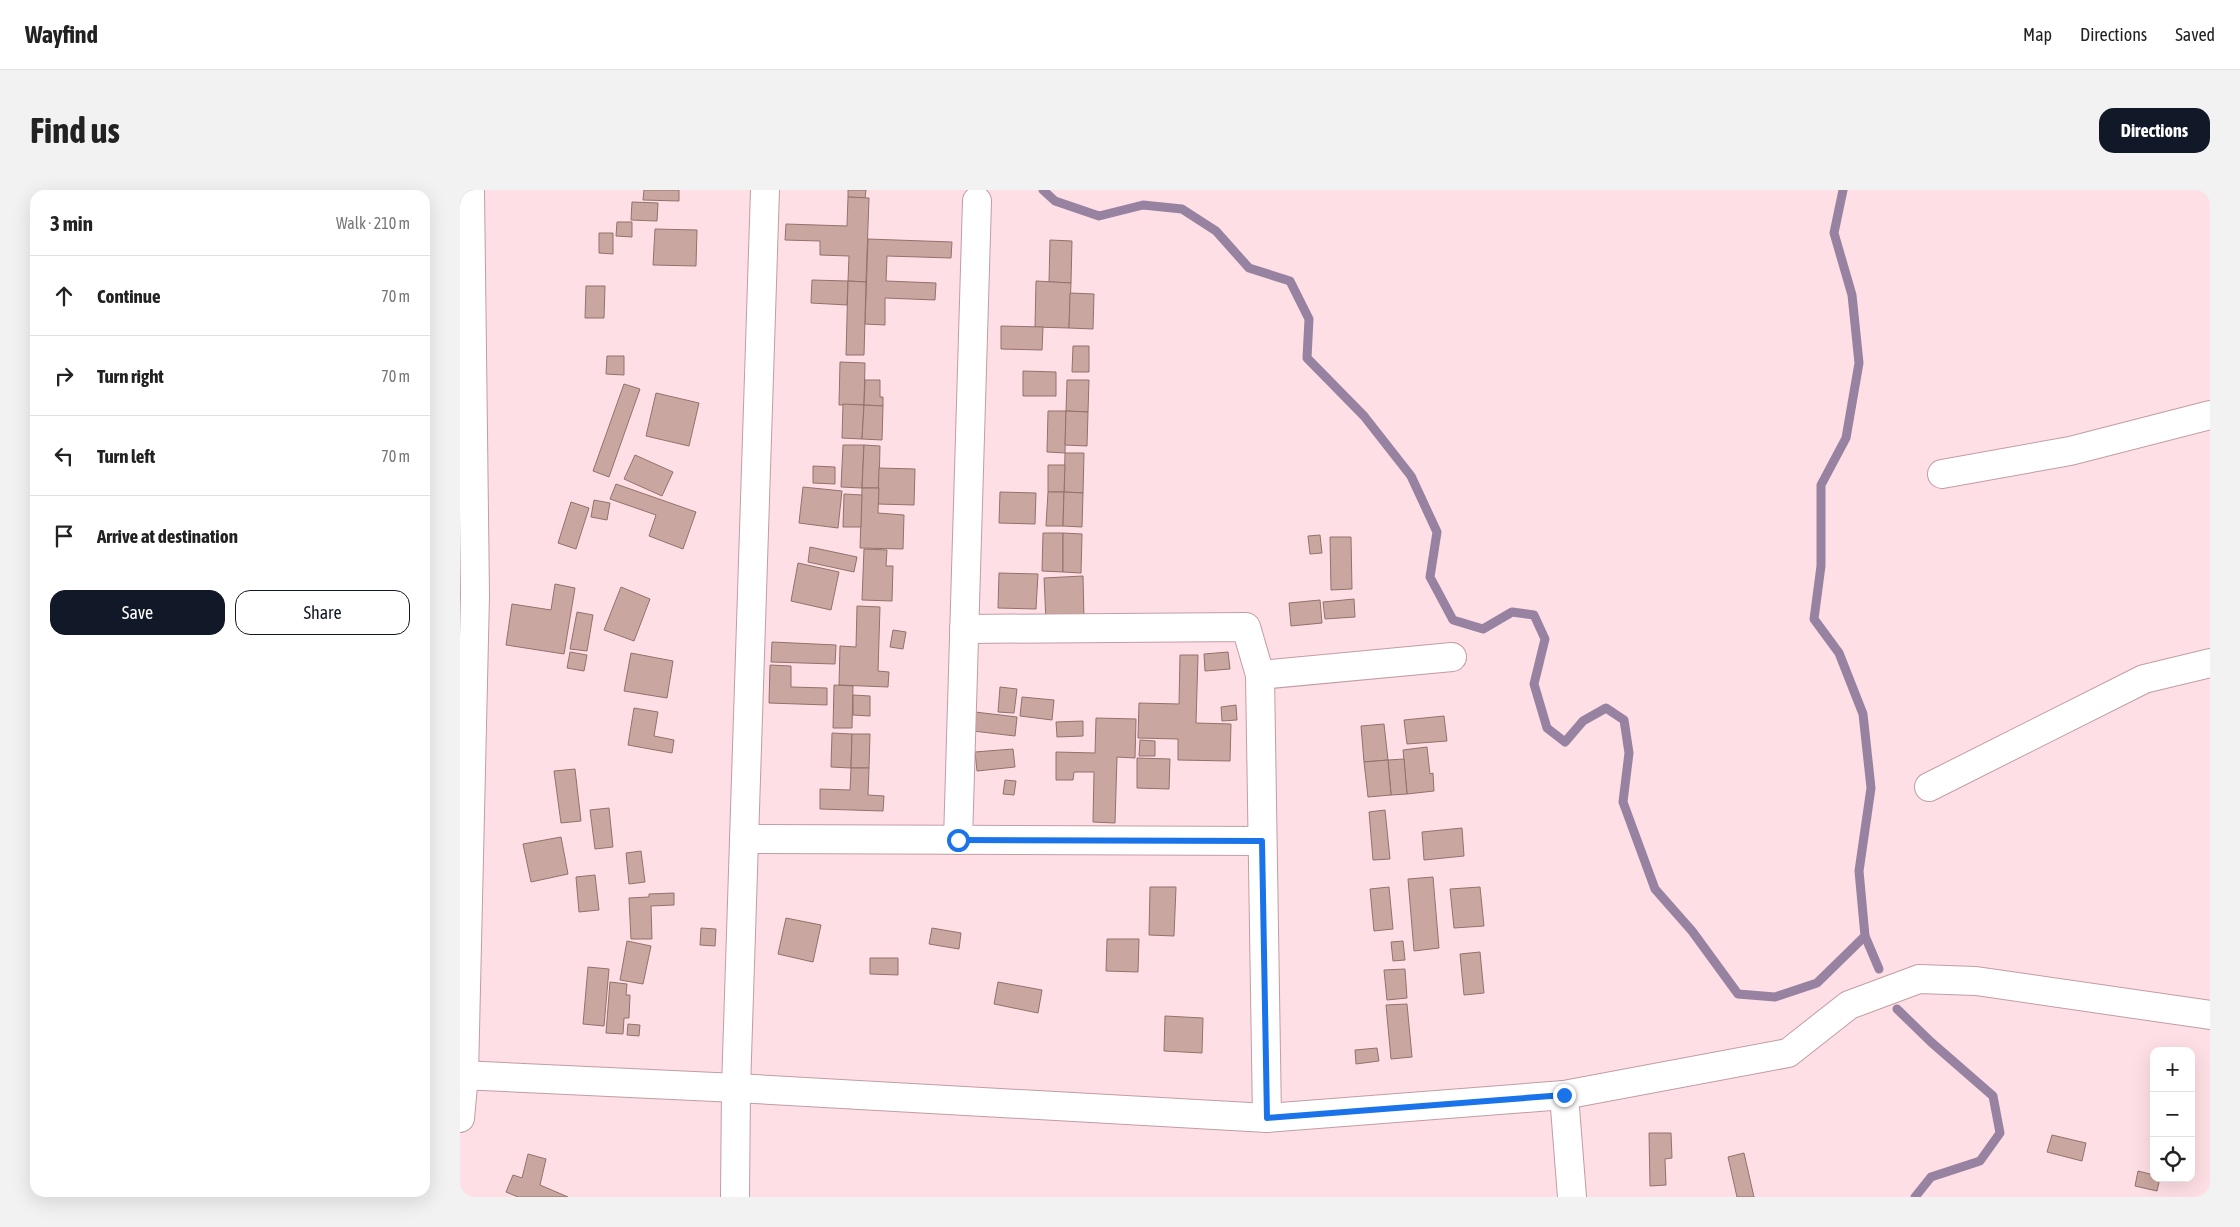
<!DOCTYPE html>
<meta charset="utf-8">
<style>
:root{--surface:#fff;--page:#f2f2f2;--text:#222;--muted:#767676;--line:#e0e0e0;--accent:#111827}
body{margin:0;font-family:"Asap Condensed",sans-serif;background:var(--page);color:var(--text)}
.controls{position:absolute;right:15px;bottom:15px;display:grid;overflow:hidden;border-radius:10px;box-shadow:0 5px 20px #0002}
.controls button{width:45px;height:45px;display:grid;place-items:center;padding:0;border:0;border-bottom:1px solid var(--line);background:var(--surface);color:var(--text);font:25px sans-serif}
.stop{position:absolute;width:15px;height:15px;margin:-11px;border:4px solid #1a73e8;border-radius:50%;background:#fff}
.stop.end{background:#1a73e8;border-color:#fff;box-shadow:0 1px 5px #0008}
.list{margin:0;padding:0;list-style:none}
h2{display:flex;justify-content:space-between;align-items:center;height:65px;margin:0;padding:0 20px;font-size:21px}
h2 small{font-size:16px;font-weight:400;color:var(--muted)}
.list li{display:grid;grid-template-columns:32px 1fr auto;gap:15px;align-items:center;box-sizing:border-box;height:80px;padding:0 20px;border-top:1px solid var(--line)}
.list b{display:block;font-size:19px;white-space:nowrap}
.list em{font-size:16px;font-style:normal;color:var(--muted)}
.actions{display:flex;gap:10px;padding:15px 20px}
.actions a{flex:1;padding:11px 0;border:1px solid var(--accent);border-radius:15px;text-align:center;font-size:18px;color:var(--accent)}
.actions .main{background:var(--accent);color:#fff}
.icon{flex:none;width:28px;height:28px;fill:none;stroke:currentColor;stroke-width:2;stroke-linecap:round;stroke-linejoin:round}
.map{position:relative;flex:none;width:1750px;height:1007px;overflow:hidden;border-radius:15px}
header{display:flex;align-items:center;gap:30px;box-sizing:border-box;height:70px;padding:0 25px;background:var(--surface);border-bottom:1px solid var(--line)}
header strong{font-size:24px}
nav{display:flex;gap:28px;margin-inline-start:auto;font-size:18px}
.intro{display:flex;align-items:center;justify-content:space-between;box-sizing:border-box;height:120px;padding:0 30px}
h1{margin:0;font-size:35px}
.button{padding:12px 22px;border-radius:15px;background:var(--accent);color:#fff;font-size:18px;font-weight:700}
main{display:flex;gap:30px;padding:0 30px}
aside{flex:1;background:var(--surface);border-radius:15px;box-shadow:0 5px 20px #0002}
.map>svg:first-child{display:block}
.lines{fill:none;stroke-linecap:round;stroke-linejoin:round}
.stream{stroke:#9783a1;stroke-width:9}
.building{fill:#caa6a0;stroke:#93716b}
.minor-casing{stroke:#c19da4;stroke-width:30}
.minor{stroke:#fff;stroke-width:28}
.route{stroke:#1a73e8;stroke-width:6}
</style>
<header>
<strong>Wayfind</strong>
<nav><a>Map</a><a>Directions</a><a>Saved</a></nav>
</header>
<div class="intro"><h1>Find us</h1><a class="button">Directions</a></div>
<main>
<aside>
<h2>3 min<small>Walk · 210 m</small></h2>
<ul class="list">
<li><svg class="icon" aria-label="ahead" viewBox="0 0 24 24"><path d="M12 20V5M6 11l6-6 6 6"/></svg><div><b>Continue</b></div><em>70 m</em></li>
<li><svg class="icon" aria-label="right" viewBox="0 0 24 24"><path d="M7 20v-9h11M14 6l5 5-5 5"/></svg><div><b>Turn right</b></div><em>70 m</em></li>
<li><svg class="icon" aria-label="left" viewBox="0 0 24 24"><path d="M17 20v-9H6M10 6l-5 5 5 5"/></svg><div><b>Turn left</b></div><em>70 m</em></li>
<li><svg class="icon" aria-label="arrive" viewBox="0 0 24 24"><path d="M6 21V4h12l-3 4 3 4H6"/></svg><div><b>Arrive at destination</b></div></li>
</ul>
<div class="actions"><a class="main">Save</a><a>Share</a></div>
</aside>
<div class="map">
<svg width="1750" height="1007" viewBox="0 0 1750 1007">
<rect width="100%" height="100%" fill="#fedfe5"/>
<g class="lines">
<g class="stream">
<path d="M583,0L595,11L639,26L683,15L722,19L756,41L789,78L830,91L849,129L847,168L904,226L951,286L977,342L970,387L993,430L1023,439L1052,422L1074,425L1085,449L1074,494L1087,538L1105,552L1123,531L1146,518L1164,530L1169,563L1163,612L1195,699L1232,741L1278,804L1315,807L1357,793L1405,746"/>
<path d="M1383,0L1374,43L1392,105L1399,173L1386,248L1361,295V376L1354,429L1379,463L1403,524L1411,598L1399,681L1405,746L1419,779"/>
<path d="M1437,819L1471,852L1533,906L1540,943L1520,971L1471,987L1455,1007"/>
</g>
</g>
<g class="building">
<path d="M184,0H219V11L183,10Z"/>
<path d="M388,0H406L405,8L388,7Z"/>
<path d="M388,7L409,8L406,92L388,91L389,66L360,65V51L325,50L326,34L387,36Z"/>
<path d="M172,12L198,13L197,31L171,30Z"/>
<path d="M157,32H172V47L156,46Z"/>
<path d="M195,39L237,40L236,76L193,75Z"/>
<path d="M139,43H153V64L139,63Z"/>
<path d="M408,49L492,52L491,68L427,66L426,91L476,93L475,110L425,108V135L405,134Z"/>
<path d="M590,50L612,51L611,93L589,92Z"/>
<path d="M352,90L388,91L387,115L351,113Z"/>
<path d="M388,91L406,92L404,165H386Z"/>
<path d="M576,91L611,93L609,138L575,137Z"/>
<path d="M126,96H145L144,128H125Z"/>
<path d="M610,103L634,104L633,139L609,138Z"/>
<path d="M541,136L583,137L582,160L541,159Z"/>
<path d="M613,156H629V182H612Z"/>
<path d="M147,166H164V185L146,184Z"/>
<path d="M380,172L405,173L404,215H379Z"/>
<path d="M563,181L596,182V206H563Z"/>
<path d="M405,190H420V207H423V216L404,215Z"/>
<path d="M607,190H629L628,222L606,221Z"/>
<path d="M164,194L180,199L149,287L133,281Z"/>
<path d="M196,203L239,213L229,256L186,246Z"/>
<path d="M383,214L404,215L402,249L382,248Z"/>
<path d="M404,215L423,216L422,250L402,249Z"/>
<path d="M588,221H606L605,263L587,262Z"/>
<path d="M606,221L628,222L627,256L605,255Z"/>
<path d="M383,255H404L402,298L381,297Z"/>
<path d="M404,255L420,256L419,298H402Z"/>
<path d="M605,263H624L623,303L604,302Z"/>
<path d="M175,265L213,282L202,306L164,289Z"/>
<path d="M588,275H605L604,302H588Z"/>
<path d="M353,276L375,277V294L353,293Z"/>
<path d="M419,278L455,279L454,315L418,314Z"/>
<path d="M156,294L236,322L223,359L189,346L196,325L150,309Z"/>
<path d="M343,297L382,301L378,338L339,333Z"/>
<path d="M402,298H419L418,323L444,325L443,359L400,358Z"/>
<path d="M540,302L576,303L575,334L539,333Z"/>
<path d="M588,302H604L603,336H586Z"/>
<path d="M604,302L623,303L622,337L603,336Z"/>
<path d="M384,304L402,305L401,337H383Z"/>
<path d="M134,310L150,313L147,330L131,327Z"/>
<path d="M111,312L129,318L116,359L98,353Z"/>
<path d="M583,343H603V382L582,381Z"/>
<path d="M603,343L622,344L621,383L603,382Z"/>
<path d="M860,345L862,363L850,364L848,346Z"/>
<path d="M870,347H891L892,399L871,400Z"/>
<path d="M350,357L397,367L394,382L348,372Z"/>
<path d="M404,359L427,360L426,376H433L432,411L402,410Z"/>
<path d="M338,373L379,382L371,420L331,411Z"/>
<path d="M539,383L578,384L576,419L538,418Z"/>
<path d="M623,386L624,429L586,431L584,388Z"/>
<path d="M95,394L115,398L104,464L46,455L52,414L91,420Z"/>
<path d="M161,397L190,409L174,451L144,440Z"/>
<path d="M894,409L895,427L865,429L863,412Z"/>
<path d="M860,410L862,433L831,436L829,413Z"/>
<path d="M397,416L420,417L418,481L429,482L428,497L379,495L380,456L396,457Z"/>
<path d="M117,422L133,425L127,461L110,459Z"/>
<path d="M433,440L446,442L443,459L430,457Z"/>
<path d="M312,452L376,455L375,474L311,472Z"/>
<path d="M110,462L127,465L124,481L107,478Z"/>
<path d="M768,462L770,479L745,481L744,464Z"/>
<path d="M171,463L213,471L207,508L164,501Z"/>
<path d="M720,465H738L736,533L771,534L770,571L718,570V549L678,548L679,513L719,514Z"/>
<path d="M310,475L331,476V497L367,498V515L309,513Z"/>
<path d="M374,495L393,496L392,538H373Z"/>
<path d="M540,497L557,499L554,523L538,522Z"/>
<path d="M393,505L410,506V526L393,525Z"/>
<path d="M562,507L594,510L592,530L560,526Z"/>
<path d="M776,515L777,530L762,531L761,517Z"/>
<path d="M174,518L198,522L194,546L214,550L212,563L168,555Z"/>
<path d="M515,522L557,527L555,546L513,541Z"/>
<path d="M984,526L987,551L947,554L944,530Z"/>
<path d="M636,528L676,529L675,568L657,567L655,633L633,632L634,582H614L613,590H596V562L635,563Z"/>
<path d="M623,531V546L597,547L596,532Z"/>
<path d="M924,534L928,570L904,572L901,536Z"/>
<path d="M372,543L392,544L391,578L371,577Z"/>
<path d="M392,544H410L409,578H391Z"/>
<path d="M680,550L695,551V566H679Z"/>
<path d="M967,557L970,584L973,583L974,601L947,604L943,560Z"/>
<path d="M553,559L555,577L517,581L515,562Z"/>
<path d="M677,568L710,569L709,599L677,598Z"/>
<path d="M944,569L947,604L931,605L928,570Z"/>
<path d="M928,570L931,605L908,607L904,572Z"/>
<path d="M391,578H409L408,605L424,606L423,621L360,619V599L390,600Z"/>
<path d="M115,579L121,631L101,633L94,581Z"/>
<path d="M545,590L556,591L554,605L543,604Z"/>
<path d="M149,618L153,657L135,659L130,620Z"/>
<path d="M925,620L930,669L913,670L909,622Z"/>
<path d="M1002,638L1004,666L964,670L962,642Z"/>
<path d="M101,647L108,684L71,692L63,654Z"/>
<path d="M181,661L185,692L169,694L166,663Z"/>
<path d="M135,685L139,720L119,722L116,687Z"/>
<path d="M973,687L979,758L954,761L948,689Z"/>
<path d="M690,697H716L714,746L689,745Z"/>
<path d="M929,697L933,739L914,741L910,699Z"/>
<path d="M1020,697L1024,736L994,738L990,699Z"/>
<path d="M214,703V715L191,716L192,749H171L169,708L189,707V704Z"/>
<path d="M326,728L361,735L353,772L318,764Z"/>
<path d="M241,738L256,739L255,756L240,755Z"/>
<path d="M472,738L501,743L499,759L469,754Z"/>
<path d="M647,749H679L678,782L646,781Z"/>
<path d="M167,751L191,756L183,794L160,790Z"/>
<path d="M943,751L945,770L933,771L931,752Z"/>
<path d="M1020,762L1024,803L1004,805L1000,764Z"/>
<path d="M410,768H438V785L410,784Z"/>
<path d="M128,777L149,779L144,836L123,834Z"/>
<path d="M945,779L947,808L927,810L924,780Z"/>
<path d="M150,792L167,794L166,805H170L169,828H164L163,844L146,843Z"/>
<path d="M538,792L582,800L578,823L534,814Z"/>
<path d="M947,814L952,867L931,869L926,815Z"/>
<path d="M705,826L743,828L742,863L704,861Z"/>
<path d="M168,834L180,835L179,846L167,845Z"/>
<path d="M917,858L919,871L896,874L895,860Z"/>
<path d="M1189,943H1211L1212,968L1205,969L1206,995L1190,996Z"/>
<path d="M1592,945L1626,953L1622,971L1587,962Z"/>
<path d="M1284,963L1294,1007H1277L1268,967Z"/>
<path d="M68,964L86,969L80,995L108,1007H58L46,1002L53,985L62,988Z"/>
<path d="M1678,981L1694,985V988H1700L1697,1001L1675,996Z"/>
</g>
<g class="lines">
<defs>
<g id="minor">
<path d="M1482,284L1610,261L1750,225"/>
<path d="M504,439L786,437L800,485L807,928"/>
<path d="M800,485L992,467"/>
<path d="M1469,597L1684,489L1750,473"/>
<path d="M284,649L802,651"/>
<path d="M498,650L517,11"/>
<path d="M0,885L276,898L807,928L1104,905L1328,863L1389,815L1459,789L1516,791L1750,825"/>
<path d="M1104,905L1112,1007"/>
<path d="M0,928L4,885L15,405L10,0"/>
<path d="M275,1007L276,898L305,0"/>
</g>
</defs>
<use href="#minor" class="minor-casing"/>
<use href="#minor" class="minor"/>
</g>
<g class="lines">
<path class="route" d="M498,650L802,651L807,928L1104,905"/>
</g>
</svg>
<div class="controls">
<button>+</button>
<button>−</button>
<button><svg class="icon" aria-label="locate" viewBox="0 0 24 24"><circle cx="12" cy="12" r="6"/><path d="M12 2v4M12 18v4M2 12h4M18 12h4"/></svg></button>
</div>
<div class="stop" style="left:498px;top:650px"></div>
<div class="stop end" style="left:1104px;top:905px"></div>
</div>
</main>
